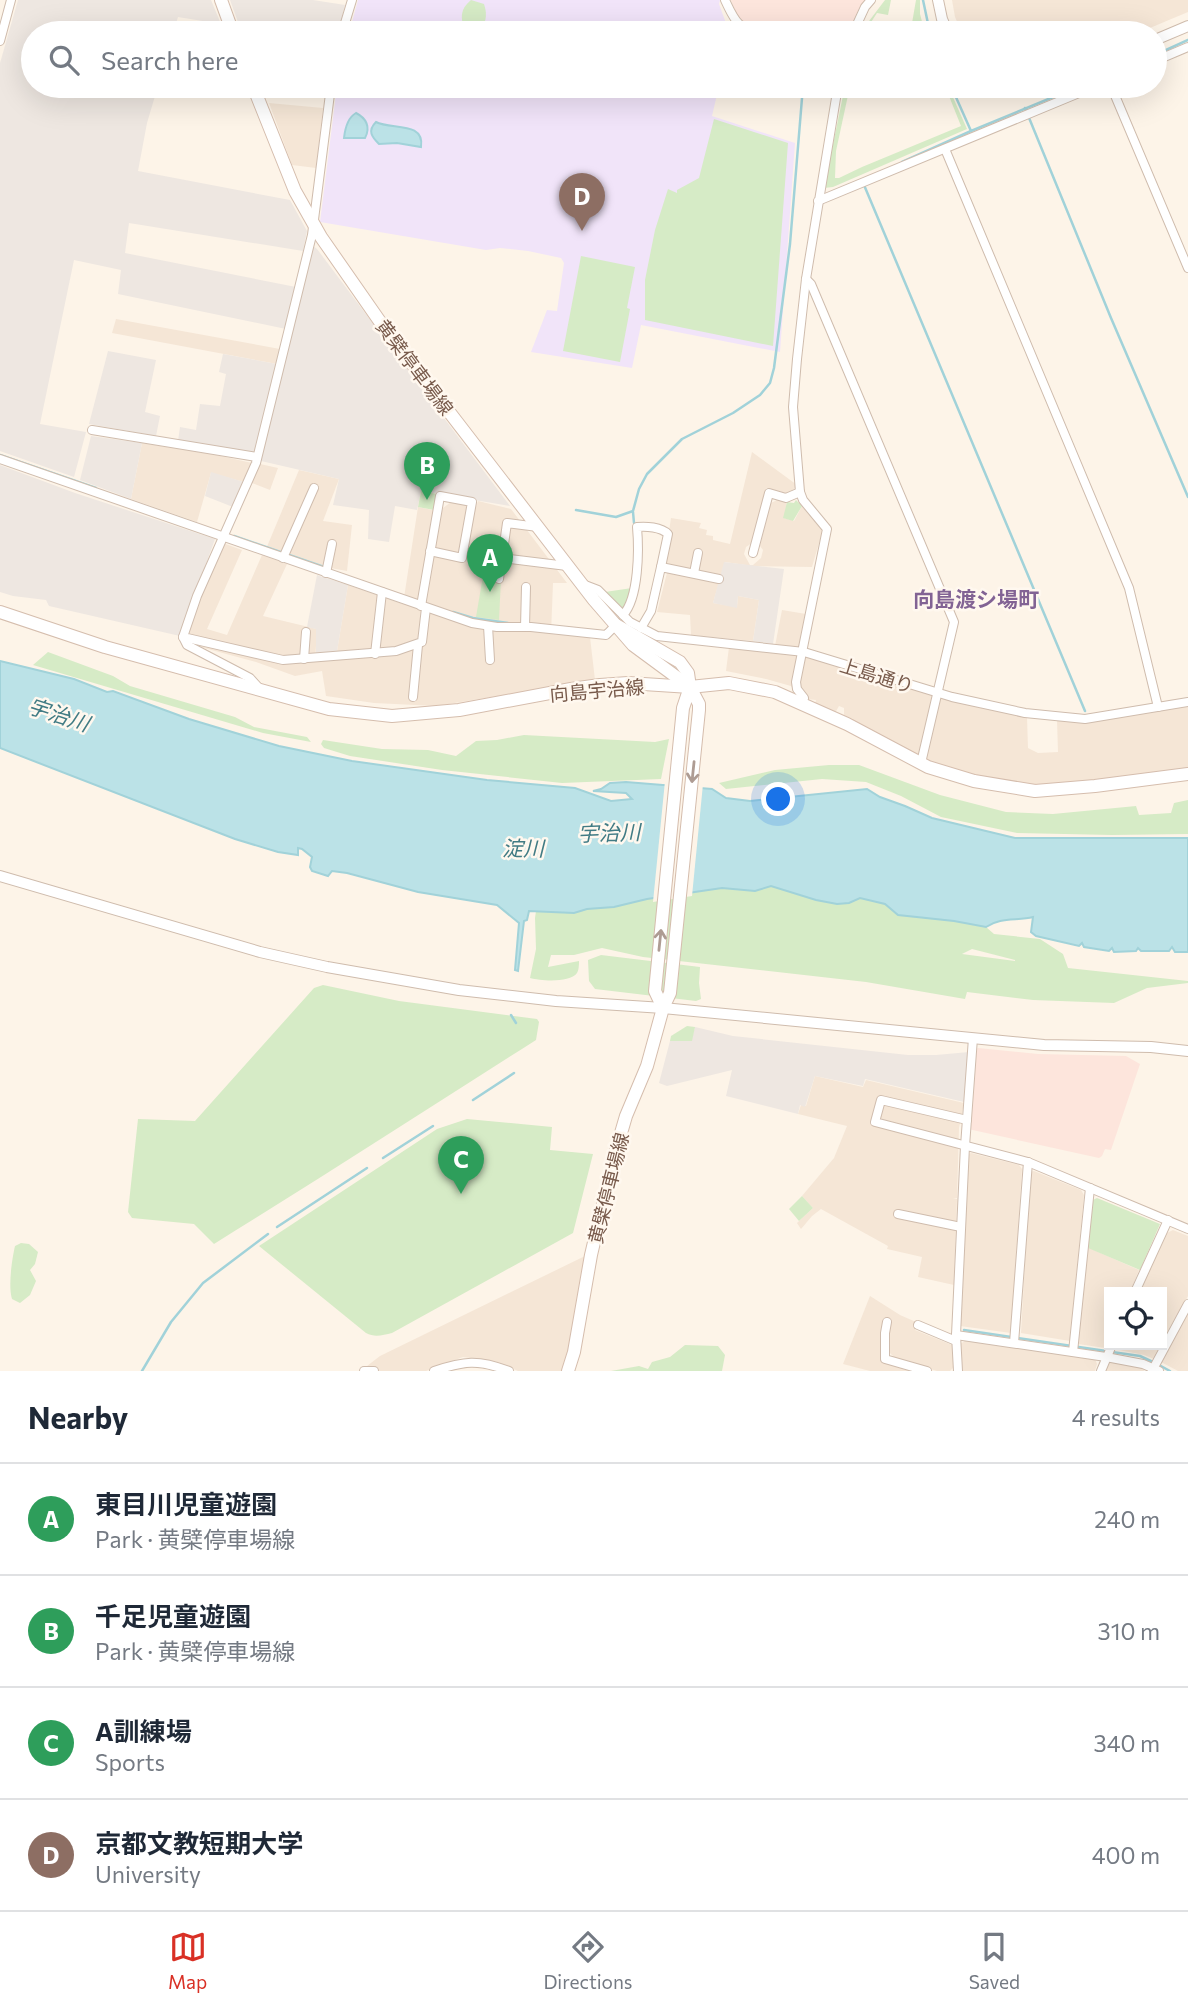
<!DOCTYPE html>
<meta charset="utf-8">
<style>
:root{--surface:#fff;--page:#f2f2f3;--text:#1f2937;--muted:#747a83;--line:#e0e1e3;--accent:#d93025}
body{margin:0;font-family:Commissioner,"Noto Sans JP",sans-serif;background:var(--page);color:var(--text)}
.controls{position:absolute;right:21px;bottom:21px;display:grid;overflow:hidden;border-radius:0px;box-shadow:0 7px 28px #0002}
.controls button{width:63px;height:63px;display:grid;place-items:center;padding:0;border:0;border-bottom:2px solid var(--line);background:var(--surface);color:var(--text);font:35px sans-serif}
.you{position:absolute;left:779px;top:800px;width:24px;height:24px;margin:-18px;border:5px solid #fff;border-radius:50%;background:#1a73e8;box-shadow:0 0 0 10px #1a73e833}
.badge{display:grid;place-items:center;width:46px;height:46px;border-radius:50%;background:var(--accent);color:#fff;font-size:23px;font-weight:700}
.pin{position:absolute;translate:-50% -58px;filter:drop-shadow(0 2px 4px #0008)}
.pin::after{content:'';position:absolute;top:37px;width:24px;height:21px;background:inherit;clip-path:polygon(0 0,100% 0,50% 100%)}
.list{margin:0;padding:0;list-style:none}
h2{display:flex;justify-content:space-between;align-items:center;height:91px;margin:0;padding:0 28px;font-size:30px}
h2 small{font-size:23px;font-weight:400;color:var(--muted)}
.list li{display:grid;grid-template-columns:46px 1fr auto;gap:21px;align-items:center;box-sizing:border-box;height:112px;padding:0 28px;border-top:2px solid var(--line)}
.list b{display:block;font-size:26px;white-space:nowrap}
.list p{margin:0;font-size:23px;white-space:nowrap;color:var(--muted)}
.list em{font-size:23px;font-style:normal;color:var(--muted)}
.icon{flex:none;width:38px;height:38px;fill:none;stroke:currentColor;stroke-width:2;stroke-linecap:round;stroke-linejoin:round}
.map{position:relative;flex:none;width:1188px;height:1371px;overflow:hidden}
.search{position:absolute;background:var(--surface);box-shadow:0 7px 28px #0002;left:21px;right:21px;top:21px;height:77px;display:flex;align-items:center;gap:18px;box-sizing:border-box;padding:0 24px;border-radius:38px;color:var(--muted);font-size:26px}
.sheet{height:539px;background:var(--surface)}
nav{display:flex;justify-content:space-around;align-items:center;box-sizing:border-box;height:98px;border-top:2px solid var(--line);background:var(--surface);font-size:19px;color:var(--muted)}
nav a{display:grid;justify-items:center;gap:4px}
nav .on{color:var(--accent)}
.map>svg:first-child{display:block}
.residential{fill:#f5e6d6}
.commercial{fill:#fde5dc}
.industrial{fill:#eee7e1}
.education{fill:#f1e4f9}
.green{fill:#d6ebc6;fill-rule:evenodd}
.water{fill:#bbe2e7;stroke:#a1d2d9;stroke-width:2}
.pier{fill:#fdf4e8}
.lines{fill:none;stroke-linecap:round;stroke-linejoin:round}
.stream{stroke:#a1d2d9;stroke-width:2.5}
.minor-casing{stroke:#cfbcad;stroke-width:10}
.tertiary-casing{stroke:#cfbcad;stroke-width:12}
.secondary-casing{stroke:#d5bdad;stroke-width:14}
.minor{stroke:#fff;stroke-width:8}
.tertiary{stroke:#fff;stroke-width:10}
.secondary{stroke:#fff;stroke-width:12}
.oneway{stroke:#ae9c93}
.labels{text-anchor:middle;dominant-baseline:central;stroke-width:5;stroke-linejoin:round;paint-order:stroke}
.street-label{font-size:19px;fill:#785a4b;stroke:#fff8ef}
.neighbourhood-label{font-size:21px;font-weight:bold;fill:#826394;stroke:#fff8ef}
.water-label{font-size:21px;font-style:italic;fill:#417b84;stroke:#fff8ef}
</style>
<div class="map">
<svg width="1188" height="1371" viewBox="0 0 1188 1371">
<rect width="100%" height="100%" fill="#fdf4e8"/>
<g class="residential">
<path d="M952,0H1188V12L1138,33H962L955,17Z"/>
<path d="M269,103L323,108L316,168L292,165Z"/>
<path d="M116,319L280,349L277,364L112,333Z"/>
<path d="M142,443L216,455L252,463L244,482L211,473L197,522L131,499Z"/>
<path d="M752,452L797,485L790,494L766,488L752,543L746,547L744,554L750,565H753L761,558L763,550L760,546L771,503L777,500L787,502L784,518L794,521L802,506L821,528L822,533L812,567L753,566L725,562L713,603L737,607L738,596L759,600L753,641L691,635L690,615L657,612L669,565L664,564L671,518L701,523L699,528L707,530L706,535L713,536V540L730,544Z"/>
<path d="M260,464L278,468L270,490L252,483Z"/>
<path d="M299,470L339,479L323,521L352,525L347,571L314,565L266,549Z"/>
<path d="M478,501L511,509L567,583H553L551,634L590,637L595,680L436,706L374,703L326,696L322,671L295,676L256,662L193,645L188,632L195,607L223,543L242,550L207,629L227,635L262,555L287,564L263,616L317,629L315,662L339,659L337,651L348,585L403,604L418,507L442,512L443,508L451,502L476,507Z"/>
<path d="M782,610L806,614L800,647L775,646Z"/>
<path d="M729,647L802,654L796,692L791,686L766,679L726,671Z"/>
<path d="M804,656L935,696L921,759L853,723V719L844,715V708L839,706L835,713L815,704L816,700L807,699L797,683Z"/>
<path d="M939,697L1027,717L1028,748L1038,753L1058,752L1057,720L1083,722L1188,706V772L1058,787L982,779L924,760Z"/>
<path d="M815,1076L863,1087L866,1080L964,1103L959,1128L957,1198H953L957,1199L954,1285L918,1277L922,1257L887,1249L888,1246L821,1209L812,1216L801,1229L797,1223L813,1208L802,1196L834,1158L847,1126L798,1114L801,1105L806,1106Z"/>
<path d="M971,1153L1019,1165L1022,1169L1011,1333L960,1326L967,1155Z"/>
<path d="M1034,1171L1081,1190L1084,1195L1070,1341L1021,1333L1030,1172Z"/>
<path d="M1173,1230L1188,1236V1296L1162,1345V1292H1139L1165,1234Z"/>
<path d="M1087,1247L1139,1270L1130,1292H1109V1339L1105,1348L1078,1344Z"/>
<path d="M585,1256L572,1341L564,1371H518L498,1362L463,1357L426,1371H380L367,1366L380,1356Z"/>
<path d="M870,1296L900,1315L916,1322L915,1330L952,1345L954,1367L950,1371H937L895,1358L889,1352L888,1334L892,1322L884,1319L880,1334L882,1362L911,1371H870L843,1364Z"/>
<path d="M1188,1312V1371H1178L1161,1362Z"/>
<path d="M965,1341L1095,1359L1097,1364L1095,1371H962L960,1344Z"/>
<path d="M1116,1345H1162L1154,1359L1144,1355L1114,1349Z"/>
<path d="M1112,1361L1143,1367L1144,1371H1103L1105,1366Z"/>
</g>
<g class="commercial">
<path d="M731,0H866L851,25L849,33H786L747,26L739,21Z"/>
<path d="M978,1048L1038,1054L1126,1056L1140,1064L1111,1150L1105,1149L1102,1156L1099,1158L968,1129L975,1050Z"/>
</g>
<g class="industrial">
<path d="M18,0H211L221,24L178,17L173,33H33V86H158L147,123L138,171L290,200L307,231L303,251L129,223L125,253L296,287L286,329L118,294L121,270L74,260L40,424L86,432L74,477L0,451V63Z"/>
<path d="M230,0H313L345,5L338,33H242Z"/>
<path d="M313,246L317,249L510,506L421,491L417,510L395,506L389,542L368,539L369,510L333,505L339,479L261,461Z"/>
<path d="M108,351L156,360L145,412L160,416L156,436L89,424Z"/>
<path d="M223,354L277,364L256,449L251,454L178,441L180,427L196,430L200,404L220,406L226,374L219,372Z"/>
<path d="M91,436L142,443L131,499L80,480Z"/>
<path d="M0,465L75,493L215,539L180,636L49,606L46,600L13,596L0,592Z"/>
<path d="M211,472L244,482L233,507L205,496Z"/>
<path d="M724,562L784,569L773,644L753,641L759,600L738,596L737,608L713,603Z"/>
<path d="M317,575L348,585L337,651L316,653V629L307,627Z"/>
<path d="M695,1027L733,1036L908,1055H936L969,1052L964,1102L865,1079L863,1086L815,1076L805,1107L800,1105L798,1114L726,1096L732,1070L667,1086L659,1083L670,1041H691Z"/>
</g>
<g class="education">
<path d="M358,0H720L719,4L727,26L734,29L733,33H349Z"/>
<path d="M337,86H719L712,116L795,143L780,352L641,325L632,368L531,352L547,310L557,311L564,263L561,258L528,251L500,248L486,250L320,222Z"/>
</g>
<g class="green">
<path d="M471,0L484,4C488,16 486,24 477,33L465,30C460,18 460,9 471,0Z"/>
<path d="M885,0H891L888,15L877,13L864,33H860Z"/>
<path d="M916,0H920V14L925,33H921L919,29L913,32L911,29Z"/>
<path d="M845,86H850L836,151L835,178H839L862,167L961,126L945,86H948L967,129L833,187L824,188Z"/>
<path d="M714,119L788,143L773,346L645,320V280L655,230L668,189L677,193V190L699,178Z"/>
<path d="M581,256L635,267L627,308L630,309L620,362L563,351Z"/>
<path d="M421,491L437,494L434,510L418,507Z"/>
<path d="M796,500L802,506L793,521L783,518L787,502L794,503Z"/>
<path d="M483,576L501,579L499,620L476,617Z"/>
<path d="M632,588L623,611L605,592Z"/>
<path d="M48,652L113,676L130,686L235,717L254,727L307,737L311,742L263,733L33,665Z"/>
<path d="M524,735L655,742L669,739L661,779L562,783L442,770L350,756L324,748L321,744L323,740L382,749L428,750L456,756L476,741L497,740Z"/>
<path d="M829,765H859L940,795L1006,812L1053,814L1136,806L1139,815L1171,813L1174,803L1188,800V834L1112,835L1017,833L941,817L901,796L866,782L822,779L726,789L719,783L775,770Z"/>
<path d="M771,886L816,900L849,903L859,898L885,904L898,915L954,921L986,927L994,934L1040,939L1063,954L1068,968L1188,981V983L1147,988L1114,1003L1033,1000L967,992L965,999L866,982L643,957L602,948L574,955H551L548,967L579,961C579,964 579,970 577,973C570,983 541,981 530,978L536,949L535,918L536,911L574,913L587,909L614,907L647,899L722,888L755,891ZM972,949L1015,960V961L962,954Z"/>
<path d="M601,955L700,967L699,983L701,999L696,1001L595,989L589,981L588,960Z"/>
<path d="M323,985L399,1001L537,1019L539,1022L536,1040C429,1108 322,1177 214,1244L194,1224L132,1218L128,1212L138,1119L195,1121L314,988Z"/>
<path d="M687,1026L695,1027L692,1041H670L671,1036Z"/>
<path d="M467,1119L552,1127L550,1150L593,1154L573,1233L392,1333C383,1335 375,1338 366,1333L259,1246L437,1129Z"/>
<path d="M802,1196L813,1208L799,1221L789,1209Z"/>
<path d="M1097,1198L1160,1224L1140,1270L1088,1248L1093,1200Z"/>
<path d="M21,1243L29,1244L38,1252L35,1264L30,1270L36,1281L30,1295L20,1303L12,1299C8,1286 12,1259 15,1246Z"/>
<path d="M685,1345L718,1346L725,1355L722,1371H611L639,1366L648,1369L652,1362L670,1357Z"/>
</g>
<g class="water">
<path d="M356,113C366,118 371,127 365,138H344C345,129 347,118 356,113Z"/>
<path d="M376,122C391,130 425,121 421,147L397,143L379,144C372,137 367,131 376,122Z"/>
<path d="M0,661L74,679L107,692L113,691L189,719L279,746L352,761L487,780L575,788L611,801L632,799L626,793L593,791L601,789L610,783L626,782L712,789L726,798L750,801L867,789L880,797L905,806L932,818L1015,838H1188V952H1175L1172,947L1169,951H1141L1138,948L1136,951L1114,952L1112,948L1109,951L1084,947L1082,943L1079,946L1036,936L1031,932L1033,917C1017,921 1000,917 986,927L954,921L898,915L885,904L860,898L849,903L837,904L816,900L771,886L755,891L722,888L647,899L614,907L587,909L574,913L529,911L527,920L524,921L518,971L515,970L519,923L497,905L418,892L347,873L332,871L328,876L312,871L310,867L312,857L302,849L298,848V855L278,852L235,839L0,748Z"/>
</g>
<path class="pier" d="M665,781L703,784L692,896L653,902Z"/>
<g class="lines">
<g class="stream">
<path d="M923,0L930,33"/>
<path d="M1155,55L1188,40"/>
<path d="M951,86L971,131L1080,86"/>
<path d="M1025,108L1111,318L1188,497"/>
<path d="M902,162L971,131"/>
<path d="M864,185L1085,711"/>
<path d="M0,455L96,488"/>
<path d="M576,510L616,517L633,511L639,489L647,474L682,439L733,413L760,395L770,383L774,368L790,244L803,86"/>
<path d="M633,512L634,523"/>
<path d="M234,536L324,567"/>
<path d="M453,612L473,618L508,623"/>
<path d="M511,1015L516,1023"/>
<path d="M473,1100L514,1073"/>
<path d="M383,1158L433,1126"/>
<path d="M277,1227L367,1168"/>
<path d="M964,1330L1106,1351"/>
<path d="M1112,1352L1140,1356L1153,1362"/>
<path d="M1159,1365L1170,1371"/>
<path d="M142,1371L171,1322L203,1283L268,1234"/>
</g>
<defs>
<g id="minor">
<path d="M725,0C739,31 740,27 772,33"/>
<path d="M342,33L352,0"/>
<path d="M853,33L865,7L871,0"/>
<path d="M0,41L11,0"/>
<path d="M1155,61L1188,47"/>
<path d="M331,86L312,235L256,463L197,596L183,637L283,660L396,651L422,642L426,608"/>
<path d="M1111,86L1188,268"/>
<path d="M945,149L1129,588L1158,707"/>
<path d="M818,201L1096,86"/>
<path d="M806,279L811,284L954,622L921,763"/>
<path d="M92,430L257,457"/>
<path d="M0,459L472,623L497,627H531L606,635L616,625"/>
<path d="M753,553L769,493L786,498L800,492"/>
<path d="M283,558L314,488"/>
<path d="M502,558L567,566"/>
<path d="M326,573L332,544"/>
<path d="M694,573L698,553"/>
<path d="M499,579L507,523L538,527"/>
<path d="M585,585L598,590L630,622L657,636L804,652L952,697L1025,713L1085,719L1188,702"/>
<path d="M421,606L440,496L472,502L462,558L430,551"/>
<path d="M623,615C639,598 639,549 637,527C646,526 661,527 668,534L661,567"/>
<path d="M488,626L490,660"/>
<path d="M525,627L526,587"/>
<path d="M641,628L651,611L661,567L719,579"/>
<path d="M183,637L187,645L250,678L259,688"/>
<path d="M375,654L382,592"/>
<path d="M304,659L306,632"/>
<path d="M413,697L418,645"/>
<path d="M802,704L804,698L797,689L796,682L827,529L803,500L800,492L793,407L797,359L806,279L838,86"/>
<path d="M967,1120L881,1100L875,1122L1028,1162L1188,1229"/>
<path d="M898,1214L961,1227"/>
<path d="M1135,1292L1168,1220"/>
<path d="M887,1322L885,1333V1359L927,1371"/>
<path d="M918,1325L956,1341"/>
<path d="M956,1335L1106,1357L1143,1364L1159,1371"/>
<path d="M1014,1343L1028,1162"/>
<path d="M1073,1352L1090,1188"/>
<path d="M364,1371H374"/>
<path d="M434,1371C464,1361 478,1359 509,1371"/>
<path d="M958,1371L956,1335L965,1146L973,1038"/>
<path d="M1101,1371L1112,1345"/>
<path d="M1152,1371L1188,1304"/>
</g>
<g id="tertiary">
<path d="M938,0L942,19L948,33"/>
<path d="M1155,40L1188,26"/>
<path d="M0,876L260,952L327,967L459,990L556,1001L663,1008L1044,1045L1151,1047L1188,1051"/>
</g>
<g id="secondary">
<path d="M221,0L233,33"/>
<path d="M253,86L295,191L321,237L383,326L594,600L633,645L690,687"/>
<path d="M0,612L105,647L329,709L392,716L459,710L571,689L600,685L628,683L690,687L729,683L775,692L847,724L928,767L974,781L1035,791L1095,786L1188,774"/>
<path d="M663,1008L655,991L683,708L690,687"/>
<path d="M568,1371L574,1352L591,1255L614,1157L626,1116L647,1066L663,1008L670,993L699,710V704L690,687L688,673L680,662L616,625"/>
</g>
</defs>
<use href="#minor" class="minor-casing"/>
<use href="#tertiary" class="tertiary-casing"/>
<use href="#secondary" class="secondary-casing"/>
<use href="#minor" class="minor"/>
<use href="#tertiary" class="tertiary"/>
<use href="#secondary" class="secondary"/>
</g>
<defs><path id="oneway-shaft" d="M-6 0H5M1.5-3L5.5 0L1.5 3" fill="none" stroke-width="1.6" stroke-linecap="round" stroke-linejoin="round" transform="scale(1.75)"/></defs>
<g class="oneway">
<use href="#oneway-shaft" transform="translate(693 772) rotate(96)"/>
<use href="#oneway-shaft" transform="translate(660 940) rotate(-84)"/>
</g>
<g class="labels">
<g class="street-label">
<text transform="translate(415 367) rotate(53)">黄檗停車場線</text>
<text transform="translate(877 675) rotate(17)">上島通り</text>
<text transform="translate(597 690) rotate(-5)">向島宇治線</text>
<text transform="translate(608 1188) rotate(-76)">黄檗停車場線</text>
</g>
<g class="neighbourhood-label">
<text x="976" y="598">向島渡シ場町</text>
</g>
<g class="water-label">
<text transform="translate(59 714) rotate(18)">宇治川</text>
<text transform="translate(609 832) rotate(-2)">宇治川</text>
<text x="523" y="847">淀川</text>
</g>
</g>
</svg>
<div class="controls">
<button><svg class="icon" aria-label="locate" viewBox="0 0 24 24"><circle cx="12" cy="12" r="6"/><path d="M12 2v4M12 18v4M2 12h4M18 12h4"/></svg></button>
</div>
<div class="you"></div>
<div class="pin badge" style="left:490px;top:592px;background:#2e9e5b">A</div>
<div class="pin badge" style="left:427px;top:500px;background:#2e9e5b">B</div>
<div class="pin badge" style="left:461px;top:1194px;background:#2e9e5b">C</div>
<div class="pin badge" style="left:582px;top:231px;background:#8d6e63">D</div>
<div class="search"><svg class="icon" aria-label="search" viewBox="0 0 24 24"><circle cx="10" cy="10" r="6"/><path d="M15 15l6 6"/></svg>Search here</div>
</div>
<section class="sheet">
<h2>Nearby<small>4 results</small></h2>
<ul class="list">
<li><span class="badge" style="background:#2e9e5b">A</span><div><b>東目川児童遊園</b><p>Park · 黄檗停車場線</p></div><em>240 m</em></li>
<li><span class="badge" style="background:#2e9e5b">B</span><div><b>千足児童遊園</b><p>Park · 黄檗停車場線</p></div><em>310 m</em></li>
<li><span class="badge" style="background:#2e9e5b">C</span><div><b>A訓練場</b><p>Sports</p></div><em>340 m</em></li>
<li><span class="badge" style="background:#8d6e63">D</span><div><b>京都文教短期大学</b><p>University</p></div><em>400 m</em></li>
</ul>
</section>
<nav>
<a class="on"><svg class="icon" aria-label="map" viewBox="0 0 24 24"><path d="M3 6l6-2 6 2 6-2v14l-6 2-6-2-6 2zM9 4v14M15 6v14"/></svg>Map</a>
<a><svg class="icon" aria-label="directions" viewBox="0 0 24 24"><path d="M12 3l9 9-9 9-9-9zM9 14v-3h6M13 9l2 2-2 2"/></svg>Directions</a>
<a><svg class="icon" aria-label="saved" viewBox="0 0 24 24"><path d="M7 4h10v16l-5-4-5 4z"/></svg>Saved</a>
</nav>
